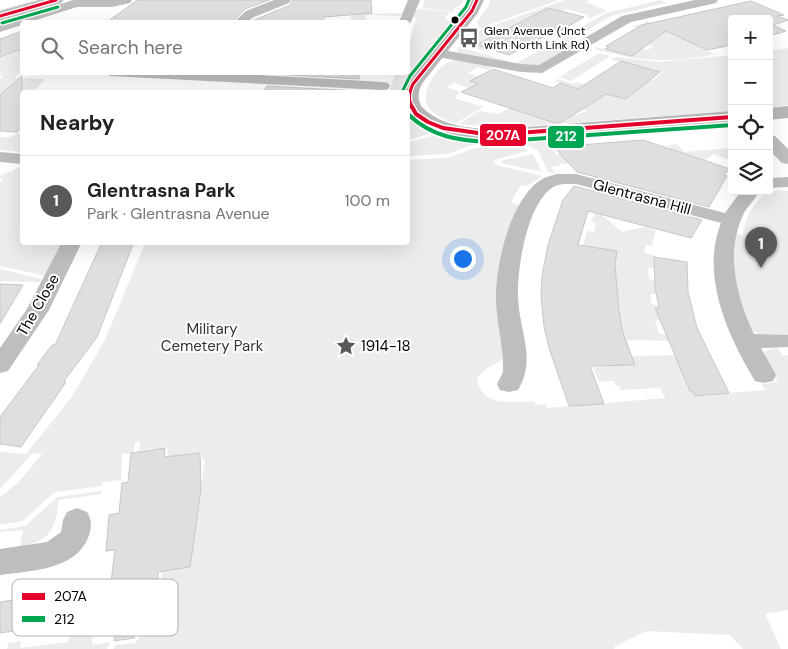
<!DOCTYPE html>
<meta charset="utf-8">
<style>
:root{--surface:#fff;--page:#f6f6f6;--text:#222;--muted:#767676;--line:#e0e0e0;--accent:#595959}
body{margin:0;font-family:"DM Sans",sans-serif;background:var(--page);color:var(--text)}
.controls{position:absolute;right:15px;top:15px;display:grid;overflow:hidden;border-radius:5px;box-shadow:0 5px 20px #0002}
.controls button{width:45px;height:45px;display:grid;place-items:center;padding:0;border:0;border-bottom:1px solid var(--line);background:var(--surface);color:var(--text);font:25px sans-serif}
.you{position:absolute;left:462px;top:258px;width:18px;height:18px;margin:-12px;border:4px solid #fff;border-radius:50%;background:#1a73e8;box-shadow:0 0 0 8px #1a73e833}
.badge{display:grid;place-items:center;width:32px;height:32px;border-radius:50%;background:var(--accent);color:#fff;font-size:16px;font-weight:700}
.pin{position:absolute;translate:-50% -41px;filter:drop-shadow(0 1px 2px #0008)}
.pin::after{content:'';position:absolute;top:26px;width:18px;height:15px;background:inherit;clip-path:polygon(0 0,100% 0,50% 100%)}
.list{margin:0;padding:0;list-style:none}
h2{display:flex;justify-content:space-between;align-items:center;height:65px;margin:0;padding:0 20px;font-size:21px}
h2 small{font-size:16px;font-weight:400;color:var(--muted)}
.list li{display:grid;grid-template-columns:32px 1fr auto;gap:15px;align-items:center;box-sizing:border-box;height:90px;padding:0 20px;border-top:1px solid var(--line)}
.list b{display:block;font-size:19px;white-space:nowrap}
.list p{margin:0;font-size:16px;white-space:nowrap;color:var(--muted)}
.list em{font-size:16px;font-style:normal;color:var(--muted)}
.icon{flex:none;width:28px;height:28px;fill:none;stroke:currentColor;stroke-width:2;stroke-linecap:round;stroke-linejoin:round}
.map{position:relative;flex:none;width:788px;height:649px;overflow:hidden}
.search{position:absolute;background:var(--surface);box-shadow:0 5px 20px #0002;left:20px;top:20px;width:390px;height:55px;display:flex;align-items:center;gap:12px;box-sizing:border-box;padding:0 18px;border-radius:5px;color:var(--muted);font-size:19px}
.panel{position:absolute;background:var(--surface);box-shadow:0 5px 20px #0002;left:20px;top:90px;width:390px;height:155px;border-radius:5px}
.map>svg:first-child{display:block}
.green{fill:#ececec}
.building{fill:#dfdfdf;stroke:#c7c7c7}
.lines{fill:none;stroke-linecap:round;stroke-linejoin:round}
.highway-casing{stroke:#dbdbdb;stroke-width:1}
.street{fill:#bebebe;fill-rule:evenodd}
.secondary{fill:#b8b8b8;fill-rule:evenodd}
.highway{fill:#bebebe;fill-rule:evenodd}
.bus-1-far1-casing{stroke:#fff;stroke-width:5.5}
.bus-1-casing{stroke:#fff;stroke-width:7}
.bus-2-far1-casing{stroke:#fff;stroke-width:5.5}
.bus-2-casing{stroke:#fff;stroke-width:7}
.bus-1-far1{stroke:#e4002b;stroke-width:3}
.bus-1{stroke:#e4002b;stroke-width:4}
.bus-2-far1{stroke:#00a651;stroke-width:3}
.bus-2{stroke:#00a651;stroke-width:4}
.bus-dot{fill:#000;stroke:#fff;stroke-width:2}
.labels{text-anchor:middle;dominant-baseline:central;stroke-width:4;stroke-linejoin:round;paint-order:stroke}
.far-poi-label{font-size:12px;fill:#000;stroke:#fff;text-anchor:start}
.street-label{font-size:15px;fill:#000;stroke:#fff}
.park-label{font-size:15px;fill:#333;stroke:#fff}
.poi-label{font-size:15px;fill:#000;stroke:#fff;text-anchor:start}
.key{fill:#fff;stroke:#b2b2b2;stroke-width:1}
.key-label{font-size:14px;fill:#000}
.line-badge{stroke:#fff;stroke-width:2}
.badge-label{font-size:14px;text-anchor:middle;font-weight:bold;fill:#fff}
</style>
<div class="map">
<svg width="788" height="649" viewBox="0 0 788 649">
<rect width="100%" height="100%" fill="#fff"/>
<g class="green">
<path d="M424,0H463L462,4L455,7L453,12L423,8Z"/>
<path d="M490,0H559L480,28L477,22L489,5Z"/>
<path d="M565,0H588L586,2L607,11L591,18L586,17L588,15L566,9C541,23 509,26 486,40L497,43L483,51L471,47V41L478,31Z"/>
<path d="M661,0L666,3L611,16L568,42L558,40L606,13Z"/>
<path d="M423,9L450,12L445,18L451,22L429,51L409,73L400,92H389L395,73L408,72V40H410L416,18L412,16L416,10Z"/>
<path d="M370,11L371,14L401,13V16L367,15L365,20H360L359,22L317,21L350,20L352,15L299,20L298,22H273Z"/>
<path d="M646,21L715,54C671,64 637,61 594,49L596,47L623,54C631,49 639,48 648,50L653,46L642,43L639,28L631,26L643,24Z"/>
<path d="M556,41L573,46L539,65L515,64Z"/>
<path d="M467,42L466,49L513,62L458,53L457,48Z"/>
<path d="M22,44V64L21,65L22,66V71L15,77L20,78L3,93H0V79L3,76H0V58L20,51L12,48Z"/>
<path d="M788,48V105L769,108V51Z"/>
<path d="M599,53L610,56L571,81L559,77Z"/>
<path d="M732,55V111L502,128L459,124L479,111L498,114L510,108H553L575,115L587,111L578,108L582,90L554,81L558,79L573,84L576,82L586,85L584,87L626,99L638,90L624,86L642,77L653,80L662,73L618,61L610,60L616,57L659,62Z"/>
<path d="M459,60L495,65L488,70L477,67L468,73L484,79L471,81L484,86L476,90L454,83L447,87L459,92L455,98L483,107L456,123C429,116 416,102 434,76C441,66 446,61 459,60Z"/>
<path d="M25,78L45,79L33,92H22V100L11,99L7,93Z"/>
<path d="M408,119L433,133L408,140Z"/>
<path d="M17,133H22V152L0,150V137H11Z"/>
<path d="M437,135L476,141L509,139L469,146L448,154L408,156V142Z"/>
<path d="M546,140L556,154L671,150L668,145L677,144L684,152L730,148L732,155L727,159L714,154L705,160L708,161L700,168L594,161L564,164L559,163L560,165L551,167L556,174L548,172L538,150L519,142Z"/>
<path d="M513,143L526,149L527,151L495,160L494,162L496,165L543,176L528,185L520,186L511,202L519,206L504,358C495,365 484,368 477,378C481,408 512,402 534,401L536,405L545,404L547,408L665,398L660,388L621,390L620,386H616L614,381L599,382L593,367L635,365L632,358H621L618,297L590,247L583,246L587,231L594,232L596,223L591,222L596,210L622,232L644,227L656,230L652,246L646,245L644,253L654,255V268H648L649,279L654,280L656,294H650L652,304L658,305L662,320H655L659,334L667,335L669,341L627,340L632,356L675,355L696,396L765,390L761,384L778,382L764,360L765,351L777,347L783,356L788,355V610L765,614L781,649H743L730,635L647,631L615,646L614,649H113L116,645L135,643L140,637L141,613L127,594L128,588L161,583L163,558L180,556V569L190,567L205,459L202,460V453L190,454L168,463V447L139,450L140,442H135L133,453L122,454L121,480L103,482L102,486L55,492L21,522L0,524V497L18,483L42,454L33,453L0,489V452L26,454L71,398L105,340L145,243L408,242V160L451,157L472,149Z"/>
<path d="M533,154L542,172L501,163L504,160Z"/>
<path d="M22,166V242L62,243L46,276L0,266V182L3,179L0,178V176Z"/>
<path d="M777,190L788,191V336C776,336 759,338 751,328C748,325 746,318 744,314C733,286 733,263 736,234L743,235C744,218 758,192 777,190Z"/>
<path d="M0,269L42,279L40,282L0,281Z"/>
<path d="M101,491V494L59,500C55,529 51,541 20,547L23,530L0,532V530L25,526L58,497Z"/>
<path d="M93,633L92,645L110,642L107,649H7L8,643L21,641L20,648L68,642L69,636Z"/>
</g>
<g class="building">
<path d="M141,0H269L245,9L233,21L107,22L136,1Z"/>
<path d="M293,0H371L372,13L324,17L323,22L252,21L290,5Z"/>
<path d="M751,1L784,15L777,16L788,20L773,25L786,31L769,36V19H732V45L707,50L666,31L632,56L605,49L609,47L606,46L642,25Z"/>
<path d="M548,8L584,17L553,35L549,34L509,55L476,45Z"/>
<path d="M22,31V49L0,57V39Z"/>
<path d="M621,61L660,72L626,99L606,94L562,122L555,123L461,92L478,84L470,81L493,69L553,88L560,83L578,89Z"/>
<path d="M274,72H359V79L273,74Z"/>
<path d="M22,76V127L17,132L0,131V95Z"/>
<path d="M267,86L359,91V92H263Z"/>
<path d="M643,140L730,169L724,175L727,176L709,207L577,172L554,147Z"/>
<path d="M574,186L702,220L691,238L588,211L578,245L617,251L615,265L619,311L623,334L635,365L590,366L604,404L569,406L549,348L544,326L541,296L542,276L548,245L563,200Z"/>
<path d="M102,242H134L97,337L64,381L66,382L21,447L0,444V417L39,365H37L52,345H55Z"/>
<path d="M654,257L687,262L688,292L697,328L729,393L695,396L693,391H690L655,308H659L655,287Z"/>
<path d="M0,284L23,285L0,324Z"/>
<path d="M165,448L164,457L200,453L201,488L192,554L190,567L158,572V581L138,584L134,638L114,641L116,624L45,635L46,626L0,633V602L55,594L54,598L110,590L115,550L106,551L109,515L119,513L122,483L128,482L131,453Z"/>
</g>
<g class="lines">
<defs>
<path id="highway" d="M40,0H63L61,3L0,21V11Z"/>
</defs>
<use href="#highway" class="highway-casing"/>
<g class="street">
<path d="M73,0H132L130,3L112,7H77L30,22H22V25L0,32V24Z"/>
<path d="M274,0H291L289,3L254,17L247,22H234L246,11Z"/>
<path d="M408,0H420L411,22L408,25V22H399Z"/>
<path d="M695,0H718L716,3L631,22L542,73L521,72L437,57L430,53L437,49L521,64L539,65L622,16Z"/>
<path d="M103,72H205L383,82L388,83L390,86L388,89L383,90L110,76Z"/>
<path d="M769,135L775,136L788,149V164L782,163L769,150Z"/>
<path d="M0,152L22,154V164L0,162Z"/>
<path d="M557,174H576L725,213L741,191H760C755,199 748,206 744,213C725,251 736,297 754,334L788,335V347L761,348L776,375L773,381L764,383L755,381C728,336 700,276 721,223L576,184C568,184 560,183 553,187C527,204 517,268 518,297C519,331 537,358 518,390L509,392L500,390L497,384L503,372V362C502,340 496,319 496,297C496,263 510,202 539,181C544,177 551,176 557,174Z"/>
<path d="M788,177V187L769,188V178Z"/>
<path d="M62,242H82L49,310L8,371L0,373V348L27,309Z"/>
<path d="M77,508L87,512C92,520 92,528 88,538C75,570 30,571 0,575V549L47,542L61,532L63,520L67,512Z"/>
</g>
<g class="secondary">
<path d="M470,0H484L477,14L424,81C418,89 417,97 421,106C442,128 474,129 503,129L732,111V123L491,141L469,140L441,134L421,125L408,114V92H400L401,90L409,76L465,10Z"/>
<path d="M788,106V118L769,120V108Z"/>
</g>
<use href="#highway" class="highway"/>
<defs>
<g id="bus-1-far1">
<path d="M0,16L56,0"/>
<path d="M413,108C408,101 409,92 413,84L472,11L477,0"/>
</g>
<path id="bus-1" d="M412,107L416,114L428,122L443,128L492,135L732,117"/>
<g id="bus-2-far1">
<path d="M2,23L58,7"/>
<path d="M402,92L410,76L466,7L469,0"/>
</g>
<path id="bus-2" d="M408,114C431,137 460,141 491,142L732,125"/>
</defs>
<use href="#bus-1-far1" class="bus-1-far1-casing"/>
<use href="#bus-1" class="bus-1-casing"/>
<use href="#bus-2-far1" class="bus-2-far1-casing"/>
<use href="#bus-2" class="bus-2-casing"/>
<use href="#bus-1-far1" class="bus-1-far1"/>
<use href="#bus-1" class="bus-1"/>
<use href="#bus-2-far1" class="bus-2-far1"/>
<use href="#bus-2" class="bus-2"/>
</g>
<defs>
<symbol id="bus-bare" viewBox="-9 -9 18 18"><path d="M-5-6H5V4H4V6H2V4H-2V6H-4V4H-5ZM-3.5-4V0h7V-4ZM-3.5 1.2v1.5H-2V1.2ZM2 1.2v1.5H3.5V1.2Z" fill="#595959" stroke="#fff" stroke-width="2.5" paint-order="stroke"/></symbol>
<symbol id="sight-bare" viewBox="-9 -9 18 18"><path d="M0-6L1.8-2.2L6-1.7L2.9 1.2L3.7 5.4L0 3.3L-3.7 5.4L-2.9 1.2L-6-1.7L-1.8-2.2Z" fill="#595959" stroke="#fff" stroke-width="2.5" paint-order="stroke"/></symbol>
</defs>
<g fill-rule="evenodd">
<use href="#bus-bare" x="455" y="24" width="28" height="28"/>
<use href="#sight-bare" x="332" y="332" width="28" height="28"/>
</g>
<circle class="bus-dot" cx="455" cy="20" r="4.5"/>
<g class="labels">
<g class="far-poi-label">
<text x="484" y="31">Glen Avenue (Jnct<tspan x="484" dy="14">with North Link Rd)</tspan></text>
</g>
<g class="street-label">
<text transform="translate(642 197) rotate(15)">Glentrasna Hill</text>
<text transform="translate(38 305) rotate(-60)">The Close</text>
</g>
<g class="park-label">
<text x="212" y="329">Military<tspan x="212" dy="17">Cemetery Park</tspan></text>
</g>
<g class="poi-label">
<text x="361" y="346">1914-18</text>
</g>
</g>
<rect x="12" y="579" width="166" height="57" rx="8" class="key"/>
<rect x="22" y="593" width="23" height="7" fill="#e4002b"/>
<rect x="22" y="616" width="23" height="6" fill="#00a651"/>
<g class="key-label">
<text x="54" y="601">207A</text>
<text x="54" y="624">212</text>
</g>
<g class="line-badge">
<rect x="479" y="123" width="48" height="24" rx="5" fill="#e4002b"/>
<rect x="547" y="125" width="38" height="24" rx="5" fill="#00a651"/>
</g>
<g class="badge-label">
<text x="503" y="140">207A</text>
<text x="566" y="141">212</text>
</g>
</svg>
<div class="controls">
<button>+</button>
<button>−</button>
<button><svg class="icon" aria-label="locate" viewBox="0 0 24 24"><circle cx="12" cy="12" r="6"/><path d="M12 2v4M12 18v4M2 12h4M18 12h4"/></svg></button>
<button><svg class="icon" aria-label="layers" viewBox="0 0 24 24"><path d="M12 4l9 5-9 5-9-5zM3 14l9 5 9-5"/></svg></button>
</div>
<div class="you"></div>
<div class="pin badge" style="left:761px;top:268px">1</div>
<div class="search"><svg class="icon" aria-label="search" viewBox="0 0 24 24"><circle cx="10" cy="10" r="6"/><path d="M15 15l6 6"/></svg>Search here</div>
<section class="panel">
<h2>Nearby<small></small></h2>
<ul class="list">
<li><span class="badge">1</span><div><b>Glentrasna Park</b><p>Park · Glentrasna Avenue</p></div><em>100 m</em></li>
</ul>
</section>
</div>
